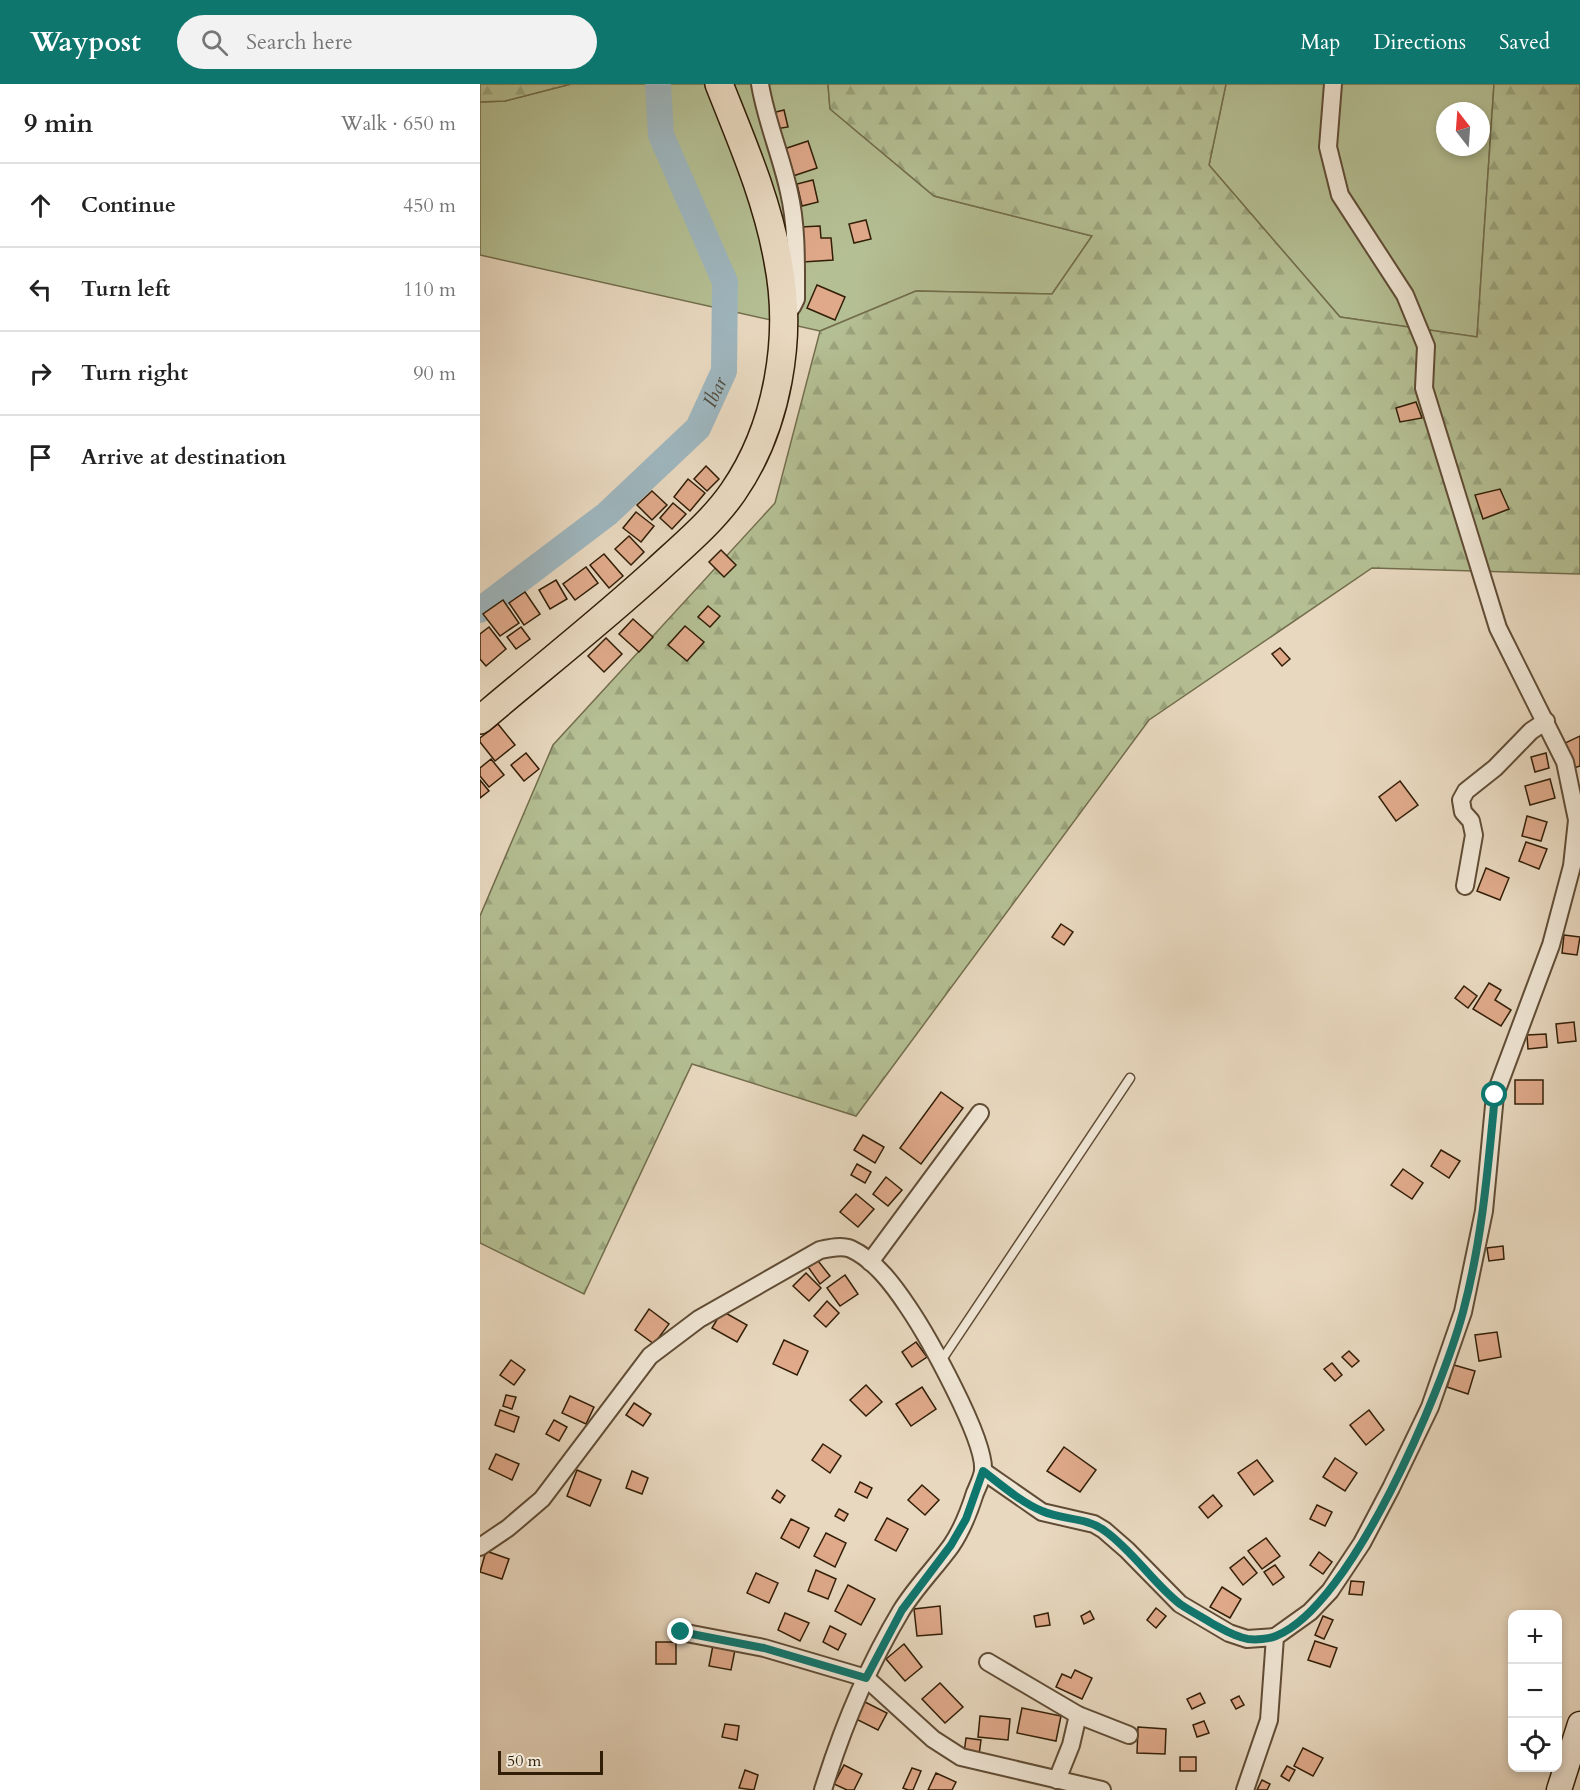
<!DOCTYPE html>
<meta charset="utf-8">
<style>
:root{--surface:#fff;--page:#f2f2f2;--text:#222;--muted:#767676;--line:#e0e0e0;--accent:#0f766e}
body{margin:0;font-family:Cardo,serif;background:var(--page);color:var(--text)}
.controls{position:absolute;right:18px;bottom:18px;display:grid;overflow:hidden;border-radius:12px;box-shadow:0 3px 9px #0003}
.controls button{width:54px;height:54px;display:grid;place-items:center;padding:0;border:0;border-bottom:2px solid var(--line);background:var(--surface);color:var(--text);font:30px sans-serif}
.compass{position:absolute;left:956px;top:18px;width:54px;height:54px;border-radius:50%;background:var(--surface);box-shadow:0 3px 9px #0003;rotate:343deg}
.scale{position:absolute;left:18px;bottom:15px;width:105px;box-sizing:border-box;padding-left:6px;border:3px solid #321e07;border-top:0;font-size:16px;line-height:21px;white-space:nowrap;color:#321e07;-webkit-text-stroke:4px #f0e6d5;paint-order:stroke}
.stop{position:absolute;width:18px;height:18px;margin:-14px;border:4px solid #0f766e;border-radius:50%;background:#fff}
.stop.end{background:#0f766e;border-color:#fff;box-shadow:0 2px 6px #0008}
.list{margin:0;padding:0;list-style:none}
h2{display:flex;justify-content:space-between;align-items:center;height:78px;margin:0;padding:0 24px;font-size:26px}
h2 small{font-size:20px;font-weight:400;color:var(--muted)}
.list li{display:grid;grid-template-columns:39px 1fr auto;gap:18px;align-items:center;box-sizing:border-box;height:84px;padding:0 24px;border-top:2px solid var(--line)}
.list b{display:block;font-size:22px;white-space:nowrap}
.list em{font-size:20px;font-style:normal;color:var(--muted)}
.icon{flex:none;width:33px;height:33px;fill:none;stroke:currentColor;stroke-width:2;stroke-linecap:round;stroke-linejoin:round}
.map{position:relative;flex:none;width:1100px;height:1706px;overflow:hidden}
header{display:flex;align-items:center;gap:36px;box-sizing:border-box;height:84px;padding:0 30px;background:var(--accent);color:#fff}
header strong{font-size:28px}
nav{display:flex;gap:33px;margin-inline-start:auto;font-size:21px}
.search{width:420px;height:54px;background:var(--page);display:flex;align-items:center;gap:15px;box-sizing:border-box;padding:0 21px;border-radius:33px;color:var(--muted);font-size:22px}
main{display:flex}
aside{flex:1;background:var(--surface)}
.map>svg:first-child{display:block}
.green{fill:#b4bf93;stroke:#736e4d;stroke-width:1.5;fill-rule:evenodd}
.forest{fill:url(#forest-firs);stroke:#736e4d;stroke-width:1.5}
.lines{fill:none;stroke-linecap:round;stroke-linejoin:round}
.river{stroke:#9eb6be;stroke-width:26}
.building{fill:#dfa98a;stroke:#321e07;stroke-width:1.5}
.service-casing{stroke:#604c35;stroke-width:11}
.minor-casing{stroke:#604c35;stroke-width:20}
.secondary-casing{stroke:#321e07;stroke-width:27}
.primary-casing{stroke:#321e07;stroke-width:30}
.service{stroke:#f0e6d5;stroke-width:8}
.minor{stroke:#f0e6d5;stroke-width:16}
.secondary{stroke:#f0e6d5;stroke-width:24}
.primary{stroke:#e8d8bf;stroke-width:27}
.route{stroke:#0f766e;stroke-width:8}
.labels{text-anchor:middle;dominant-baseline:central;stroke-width:5;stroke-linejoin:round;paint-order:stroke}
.water-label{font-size:20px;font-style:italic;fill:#524c3e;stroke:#f0e6d5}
</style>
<header>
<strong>Waypost</strong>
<div class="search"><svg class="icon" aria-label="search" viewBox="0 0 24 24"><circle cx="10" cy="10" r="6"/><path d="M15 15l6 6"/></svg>Search here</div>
<nav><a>Map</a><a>Directions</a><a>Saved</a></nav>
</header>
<main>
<aside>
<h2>9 min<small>Walk · 650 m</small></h2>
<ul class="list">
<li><svg class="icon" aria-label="ahead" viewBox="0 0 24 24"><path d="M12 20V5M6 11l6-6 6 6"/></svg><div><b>Continue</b></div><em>450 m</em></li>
<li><svg class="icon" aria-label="left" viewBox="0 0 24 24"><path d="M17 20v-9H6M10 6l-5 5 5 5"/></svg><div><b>Turn left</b></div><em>110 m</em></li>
<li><svg class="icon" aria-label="right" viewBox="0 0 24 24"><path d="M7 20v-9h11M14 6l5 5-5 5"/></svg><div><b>Turn right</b></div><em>90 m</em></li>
<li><svg class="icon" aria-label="arrive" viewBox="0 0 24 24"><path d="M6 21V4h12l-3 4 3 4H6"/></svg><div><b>Arrive at destination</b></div></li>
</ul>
</aside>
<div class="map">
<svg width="1100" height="1706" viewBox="0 0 1100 1706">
<defs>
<pattern id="forest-firs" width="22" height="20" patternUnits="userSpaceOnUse" patternTransform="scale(1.5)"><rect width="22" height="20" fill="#b4bf93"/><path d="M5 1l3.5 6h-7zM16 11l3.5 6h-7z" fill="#9ba47d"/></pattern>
</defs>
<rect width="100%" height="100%" fill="#e8d8bf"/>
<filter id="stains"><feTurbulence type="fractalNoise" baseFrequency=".00333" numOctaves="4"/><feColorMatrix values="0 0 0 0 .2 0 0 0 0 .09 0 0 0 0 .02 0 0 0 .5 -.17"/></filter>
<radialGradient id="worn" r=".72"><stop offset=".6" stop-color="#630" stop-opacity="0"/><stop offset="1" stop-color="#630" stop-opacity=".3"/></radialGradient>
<g class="green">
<path d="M91,0H348L350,25L454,112L612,152L572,210L436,207L340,247L0,171V18L25,17Z"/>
<path d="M746,0H1014L997,253L860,233L729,81ZM965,27H1001V63H965Z"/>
</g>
<g class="forest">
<path d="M0,0H91L25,17L0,18Z"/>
<path d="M348,0H746L729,81L860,233L997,253L1014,0H1100V490L892,484L669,636L376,1032L212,980L104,1210L0,1159V832L73,661L295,419L340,247L436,207L572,210L612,152L454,112L350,25Z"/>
</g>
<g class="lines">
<path class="river" id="s1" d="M0,526L127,430L218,344L244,287L245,198L181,51L178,0"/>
</g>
<g class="building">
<path d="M304,26L308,43L296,45L292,29Z"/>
<path d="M328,57L337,84L313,92L304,65Z"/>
<path d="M333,96L338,118L322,122L317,100Z"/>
<path d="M386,136L391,155L374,159L369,140Z"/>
<path d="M340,142L341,154H351L353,176L323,178L321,143Z"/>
<path d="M337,201L365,213L355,236L327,224Z"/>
<path d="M936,318L942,334L920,338L916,324Z"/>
<path d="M226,382L239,395L227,407L214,395Z"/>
<path d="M208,395L225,409L210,427L194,413Z"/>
<path d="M1020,405L1029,425L1003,435L995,411Z"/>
<path d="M172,407L187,421L172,436L157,421Z"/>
<path d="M193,419L206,430L192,445L180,434Z"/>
<path d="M156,428L174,442L161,458L143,444Z"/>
<path d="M149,452L164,468L151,481L135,465Z"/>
<path d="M241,466L256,481L244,493L229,478Z"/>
<path d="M124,470L143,492L129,504L110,481Z"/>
<path d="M106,483L118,499L95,516L83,500Z"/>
<path d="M76,496L87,515L70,525L59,506Z"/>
<path d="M45,508L60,530L44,541L29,519Z"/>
<path d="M23,516L39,539L20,552L3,530Z"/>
<path d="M228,522L240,532L230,543L218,533Z"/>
<path d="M153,535L173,553L159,568L139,550Z"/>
<path d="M205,542L224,558L207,577L188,561Z"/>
<path d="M9,543L26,565L6,582L0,575V550Z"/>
<path d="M41,543L50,555L36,565L27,553Z"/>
<path d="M126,554L142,570L124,588L108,572Z"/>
<path d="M800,564L810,575L802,582L792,570Z"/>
<path d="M18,640L35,661L15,677L0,658V654Z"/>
<path d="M1100,652V682L1094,684L1083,660Z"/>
<path d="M46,669L59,685L44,697L31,681Z"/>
<path d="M1066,669L1069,684L1055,688L1051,673Z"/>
<path d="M11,675L24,691L9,703L0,692V684Z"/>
<path d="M1070,695L1075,714L1050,721L1045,702Z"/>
<path d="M0,696L9,707L0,714Z"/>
<path d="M920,697L938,721L916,737L899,713Z"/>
<path d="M1047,732L1067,738L1061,757L1042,752Z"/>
<path d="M1046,758L1067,765L1059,785L1039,777Z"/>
<path d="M1006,784L1029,794L1020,816L997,807Z"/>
<path d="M581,840L593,848L584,861L572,853Z"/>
<path d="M1084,851L1100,853L1097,871L1082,869Z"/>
<path d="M1009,899L1021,906L1015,916L1031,926L1021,942L993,925Z"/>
<path d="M984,902L997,912L988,924L975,914Z"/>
<path d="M1094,938L1096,957L1078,959L1076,940Z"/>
<path d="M1066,950L1067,963L1048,965L1047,951Z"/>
<rect x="1035" y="996" width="28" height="24"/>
<path d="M461,1008L483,1024L441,1080L420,1064Z"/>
<path d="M383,1051L404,1063L395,1079L374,1066Z"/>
<path d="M961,1066L980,1077L969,1094L951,1082Z"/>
<path d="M377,1080L391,1088L385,1099L371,1091Z"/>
<path d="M923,1085L943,1099L932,1115L911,1101Z"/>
<path d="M406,1093L422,1106L408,1122L393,1110Z"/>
<path d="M376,1110L394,1125L378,1143L360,1128Z"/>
<path d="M1023,1162L1024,1175L1009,1177L1007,1164Z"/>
<path d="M335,1173L350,1192L340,1200L326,1180Z"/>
<path d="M326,1189L341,1204L329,1217L313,1202Z"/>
<path d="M365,1191L378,1210L360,1222L347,1204Z"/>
<path d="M347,1217L359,1229L346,1243L334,1232Z"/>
<path d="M169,1225L189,1240L174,1260L155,1246Z"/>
<path d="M242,1227L267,1241L257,1258L232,1244Z"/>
<path d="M1017,1248L1021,1273L999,1277L995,1251Z"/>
<path d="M304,1256L328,1267L317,1291L293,1280Z"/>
<path d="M436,1258L447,1273L432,1283L422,1268Z"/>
<path d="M869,1267L879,1277L872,1283L862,1273Z"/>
<path d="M31,1276L45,1286L34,1301L20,1291Z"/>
<path d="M852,1279L862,1291L855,1297L844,1285Z"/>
<path d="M974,1281L995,1287L988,1310L967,1303Z"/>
<path d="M386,1301L402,1318L386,1332L370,1316Z"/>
<path d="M442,1303L456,1325L431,1342L416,1320Z"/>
<path d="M26,1311L36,1313L32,1325L23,1322Z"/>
<path d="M90,1312L114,1323L106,1340L82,1329Z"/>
<path d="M154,1319L171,1330L163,1342L146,1331Z"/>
<path d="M20,1326L39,1333L34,1348L15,1341Z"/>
<path d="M889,1326L904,1346L886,1361L870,1341Z"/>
<path d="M74,1336L87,1343L79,1357L66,1350Z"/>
<path d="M343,1360L361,1372L350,1389L332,1376Z"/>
<path d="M584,1363L616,1386L600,1408L567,1387Z"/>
<path d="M16,1370L39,1380L32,1396L9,1385Z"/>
<path d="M855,1374L877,1389L865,1407L843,1393Z"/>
<path d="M777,1376L793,1397L774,1411L758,1389Z"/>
<path d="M97,1386L121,1396L110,1422L87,1412Z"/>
<path d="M152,1387L168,1394L162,1410L146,1404Z"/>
<path d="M380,1398L392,1404L387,1414L375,1408Z"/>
<path d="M442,1401L459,1416L445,1431L428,1416Z"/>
<path d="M297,1406L305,1412L300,1419L292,1414Z"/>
<path d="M733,1411L742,1422L728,1434L719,1423Z"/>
<path d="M837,1421L852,1428L845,1442L830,1435Z"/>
<path d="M359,1425L368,1430L364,1437L355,1432Z"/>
<path d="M407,1434L428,1445L416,1467L395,1456Z"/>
<path d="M311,1435L329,1444L319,1464L301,1454Z"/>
<path d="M346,1449L366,1459L355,1483L334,1472Z"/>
<path d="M786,1454L800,1472L782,1485L768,1467Z"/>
<path d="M6,1467L29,1475L22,1495L0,1488Z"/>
<path d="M839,1468L852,1478L843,1490L830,1481Z"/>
<path d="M764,1473L777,1489L763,1501L750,1484Z"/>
<path d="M795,1481L804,1493L793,1501L784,1488Z"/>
<path d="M336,1486L356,1495L348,1515L328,1507Z"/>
<path d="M276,1489L298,1499L289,1519L267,1509Z"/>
<path d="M871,1497L884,1498L882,1511L869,1510Z"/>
<path d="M368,1501L395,1515L381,1541L355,1527Z"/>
<path d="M742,1503L761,1515L750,1534L730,1523Z"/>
<path d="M460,1522L462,1550L437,1552L434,1525Z"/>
<path d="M676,1524L686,1532L676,1544L667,1536Z"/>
<path d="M610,1527L614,1535L604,1540L601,1532Z"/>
<path d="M305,1529L329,1539L320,1557L298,1546Z"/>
<path d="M568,1529L570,1541L556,1543L554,1532Z"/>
<path d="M843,1532L853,1536L844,1555L835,1551Z"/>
<path d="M350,1542L366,1550L358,1566L343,1558Z"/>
<path d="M835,1557L857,1564L850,1583L828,1576Z"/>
<rect x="176" y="1558" width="20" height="22"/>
<path d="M424,1560L442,1583L425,1597L406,1575Z"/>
<path d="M233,1561L255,1566L251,1586L229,1582Z"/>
<path d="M595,1586L612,1594L602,1615L576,1603L582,1590L591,1594Z"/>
<path d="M460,1599L483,1623L465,1639L442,1615Z"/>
<path d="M720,1609L725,1619L712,1625L707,1615Z"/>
<path d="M759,1612L764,1621L756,1625L751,1616Z"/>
<path d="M385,1618L407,1629L398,1646L376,1635Z"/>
<path d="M542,1624L581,1632L576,1657L537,1649Z"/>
<path d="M500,1632L530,1635L528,1656L498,1653Z"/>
<path d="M724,1637L729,1649L717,1653L713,1641Z"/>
<path d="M245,1640L259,1642L257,1656L242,1653Z"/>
<path d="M658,1643L686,1645L685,1670L657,1669Z"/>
<path d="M486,1654L501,1656L499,1671L484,1669Z"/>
<path d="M823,1664L843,1674L833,1692L814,1682Z"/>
<rect x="700" y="1673" width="16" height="14"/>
<path d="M364,1681L382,1690L374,1706H367L354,1700Z"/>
<path d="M807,1682L815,1686L809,1697L801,1692Z"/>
<path d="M432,1684L441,1687L433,1706H428L423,1704Z"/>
<path d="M265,1686L278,1691L274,1706L259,1704Z"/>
<path d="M456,1689L476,1698L472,1706H448Z"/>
<path d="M782,1696L790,1700L787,1706H777Z"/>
</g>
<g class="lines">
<defs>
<path id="service" d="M461,1277L650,994"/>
<g id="minor">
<path d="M280,0C286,37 301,71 309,108C317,142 316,180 316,215L312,223L303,226"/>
<path d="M985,802L994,751L991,737L983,728L981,716L986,707L1015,684L1051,647L1066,637"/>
<path d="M390,1178L500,1029"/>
<path d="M503,1387L562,1428L614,1440L624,1446L647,1466L700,1520L749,1549L767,1555L795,1553"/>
<path d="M0,1463L28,1444L62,1415L170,1272L219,1235L340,1166C349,1164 362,1161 371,1165C395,1176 414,1202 428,1223C447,1251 506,1356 503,1387C502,1394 498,1402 495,1409C489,1428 482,1446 471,1462C455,1484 435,1504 421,1527C388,1582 362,1645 343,1706"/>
<path d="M201,1548L284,1564L386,1594L453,1655L481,1673L622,1706"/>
<path d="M508,1578L598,1631L649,1651"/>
<path d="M577,1696L591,1661L598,1631"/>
<path d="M765,1706L789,1636L795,1553L830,1528L850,1507L882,1459L911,1404L950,1323L983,1228L1004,1127L1015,1011L1071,861L1092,782L1097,736L1085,678L1018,544L944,304L946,262L925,211L860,111L848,63L853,0"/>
</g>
<path id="secondary" d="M1079,1706L1100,1640"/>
<path id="primary" d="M0,636C59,586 120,538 177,486C204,461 232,438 253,408C298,343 313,253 298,177C287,115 262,58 239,0"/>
</defs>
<use href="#service" class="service-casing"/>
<use href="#minor" class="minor-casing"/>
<use href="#secondary" class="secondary-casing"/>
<use href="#primary" class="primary-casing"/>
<use href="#service" class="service"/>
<use href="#minor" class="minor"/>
<use href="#secondary" class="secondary"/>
<use href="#primary" class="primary"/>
</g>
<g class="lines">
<path class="route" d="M201,1548L284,1564L386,1594L422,1526L471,1461L486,1435L503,1387C520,1400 542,1419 562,1427C582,1436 607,1433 625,1447C653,1467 674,1500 700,1520C710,1527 722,1533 733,1540C744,1546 755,1553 768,1555C776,1556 789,1555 796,1552C872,1522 962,1306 983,1228C1002,1157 1008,1084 1015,1011"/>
</g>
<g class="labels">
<g class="water-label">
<text stroke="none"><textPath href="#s1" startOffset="324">Ibar</textPath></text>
</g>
</g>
<rect width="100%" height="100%" filter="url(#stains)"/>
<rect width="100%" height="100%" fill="url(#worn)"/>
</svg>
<div class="controls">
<button>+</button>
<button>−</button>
<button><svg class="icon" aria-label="locate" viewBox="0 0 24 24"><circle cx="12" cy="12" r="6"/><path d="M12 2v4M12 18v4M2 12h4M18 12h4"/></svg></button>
</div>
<svg class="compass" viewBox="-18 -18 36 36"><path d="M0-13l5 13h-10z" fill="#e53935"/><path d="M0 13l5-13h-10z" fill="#767676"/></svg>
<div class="scale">50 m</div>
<div class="stop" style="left:1015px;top:1011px"></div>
<div class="stop end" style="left:201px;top:1548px"></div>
</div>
</main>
